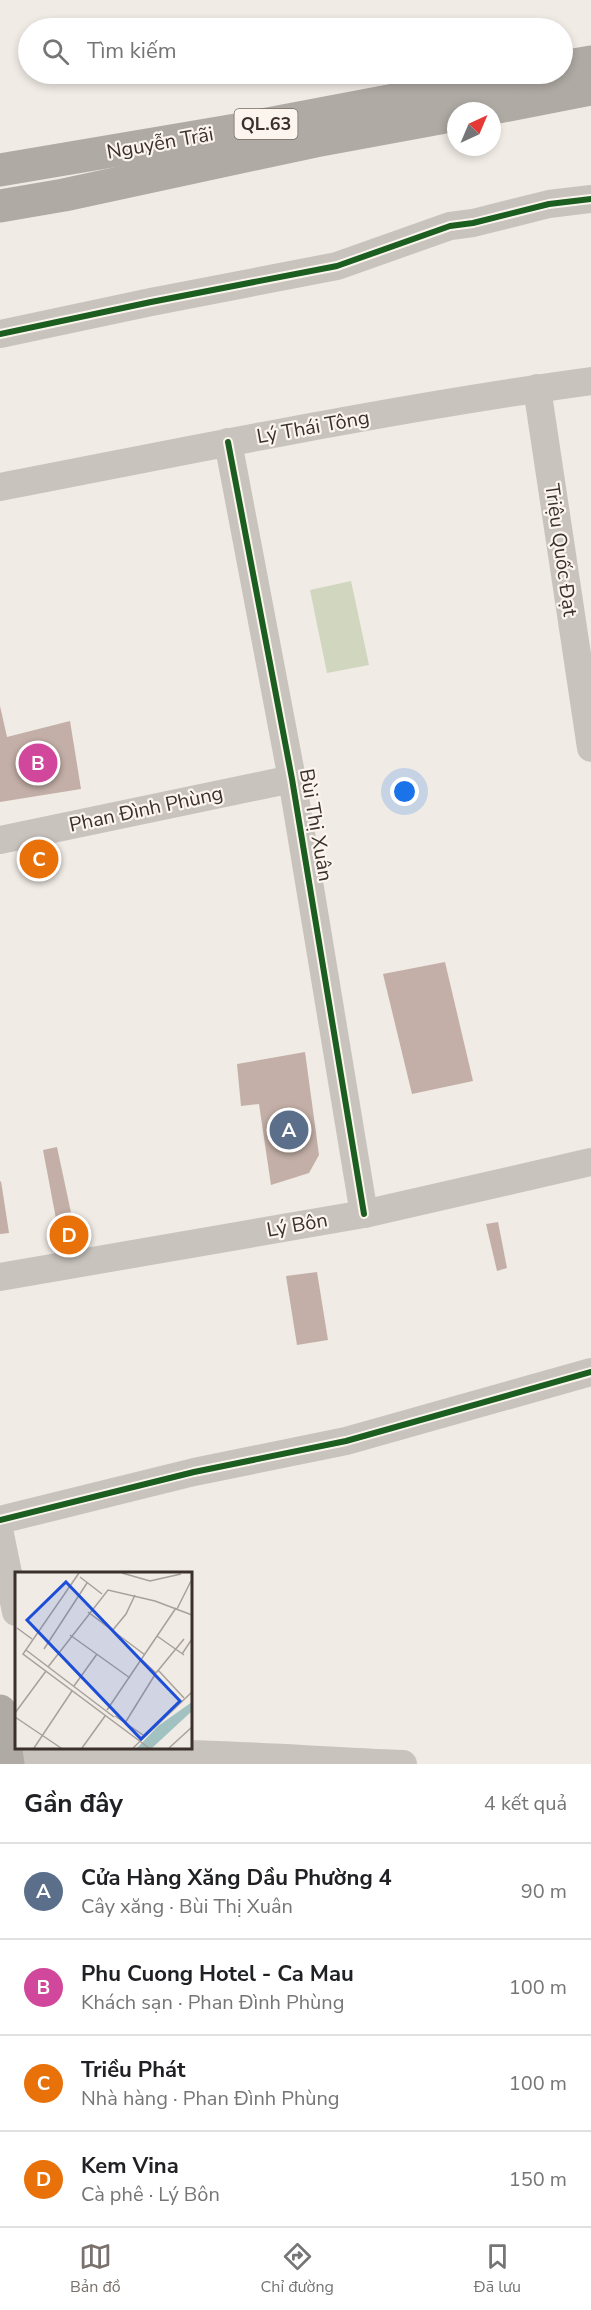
<!DOCTYPE html>
<html lang="vi">
<meta charset="utf-8">
<style>
:root{--surface:#fff;--page:#f6f6f6;--text:#202124;--muted:#757577;--line:#e0e0e0;--accent:#7a716c}
body{margin:0;font-family:"Nunito Sans",sans-serif;background:var(--page);color:var(--text)}
.compass{position:absolute;left:447px;top:102px;width:54px;height:54px;border-radius:50%;background:var(--surface);box-shadow:0 3px 9px #0003;rotate:44deg}
.you{position:absolute;left:405px;top:792px;width:21px;height:21px;margin:-15px;border:4px solid #fff;border-radius:50%;background:#1a73e8;box-shadow:0 0 0 9px #1a73e833}
.badge{display:grid;place-items:center;width:39px;height:39px;border-radius:50%;background:var(--accent);color:#fff;font-size:20px;font-weight:700}
.pin{position:absolute;translate:-50% -50%;border:3px solid #fff;box-shadow:0 2px 6px #0006}
.list{margin:0;padding:0;list-style:none}
h2{display:flex;justify-content:space-between;align-items:center;height:78px;margin:0;padding:0 24px;font-size:26px}
h2 small{font-size:20px;font-weight:400;color:var(--muted)}
.list li{display:grid;grid-template-columns:39px 1fr auto;gap:18px;align-items:center;box-sizing:border-box;height:96px;padding:0 24px;border-top:2px solid var(--line)}
.list b{display:block;font-size:22px;white-space:nowrap}
.list p{margin:0;font-size:20px;white-space:nowrap;color:var(--muted)}
.list em{font-size:20px;font-style:normal;color:var(--muted)}
.icon{flex:none;width:33px;height:33px;fill:none;stroke:currentColor;stroke-width:2;stroke-linecap:round;stroke-linejoin:round}
.map{position:relative;flex:none;width:591px;height:1764px;overflow:hidden}
.search{position:absolute;background:var(--surface);box-shadow:0 3px 9px #0003;left:18px;right:18px;top:18px;height:66px;display:flex;align-items:center;gap:15px;box-sizing:border-box;padding:0 21px;border-radius:33px;color:var(--muted);font-size:22px}
.sheet{height:462px;background:var(--surface)}
nav{display:flex;justify-content:space-around;align-items:center;box-sizing:border-box;height:84px;border-top:2px solid var(--line);background:var(--surface);font-size:16px;color:var(--muted)}
nav a{display:grid;justify-items:center;gap:3px}
nav .on{color:var(--accent)}
.map>svg:first-child{display:block}
.green{fill:#d1d6bf}
.building{fill:#c3afa7}
.lines{fill:none;stroke-linecap:round;stroke-linejoin:round}
.minor{stroke:#c9c3be;stroke-width:28}
.highway{stroke:#afaaa4;stroke-width:33}
.highway-bridge{stroke:#afaaa4;stroke-width:33}
.cycleway-casing{stroke:#fbf5ee;stroke-width:10}
.cycleway{stroke:#1b5e20;stroke-width:6}
.labels{text-anchor:middle;dominant-baseline:central;stroke-width:4.5;stroke-linejoin:round;paint-order:stroke}
.shield{fill:#fbf5ee;stroke:#756b66;stroke-width:1.5}
.shield-label{font-size:18px;font-weight:bold;fill:#3b302b}
.street-label{font-size:20px;fill:#3b302b;stroke:#fbf5ee}
.inset-road{fill:none;stroke:#a8a09b;stroke-width:1.5}
.view{fill:#1d4ed8;fill-opacity:0.15;stroke:#1d4ed8;stroke-width:3}
.inset-edge{fill:none;stroke:#3b302b;stroke-width:3}
</style>
<div class="map">
<svg width="591" height="1764" viewBox="0 0 591 1764">
<rect width="100%" height="100%" fill="#f0ebe5"/>
<path class="green" d="M351,581L369,665L327,673L310,590Z"/>
<g class="building">
<path d="M0,706L7,737L70,721L81,789L0,802Z"/>
<path d="M445,962L473,1081L412,1094L383,974Z"/>
<path d="M305,1052L319,1155L309,1173L271,1185L259,1104L241,1106L237,1064Z"/>
<path d="M57,1147L73,1222L57,1224L43,1150Z"/>
<path d="M1,1181L9,1233L0,1234V1182Z"/>
<path d="M498,1222L507,1268L497,1271L486,1224Z"/>
<path d="M317,1272L328,1340L297,1345L286,1276Z"/>
</g>
<g class="lines">
<g class="minor">
<path d="M0,334L151,302L337,266L450,226L473,223L549,204L591,199"/>
<path d="M537,388L591,748"/>
<path d="M228,442L292,779L364,1214"/>
<path d="M0,487C196,449 393,408 591,381"/>
<path d="M0,840L292,779"/>
<path d="M0,1277L364,1214L591,1162"/>
<path d="M0,1520L194,1472L346,1441L591,1372"/>
<path d="M0,1534L16,1612"/>
<path d="M0,1761C132,1744 271,1759 403,1764"/>
</g>
<g class="highway">
<path d="M562,67L591,62"/>
<path d="M478,111L591,89"/>
<path d="M0,170L236,130L532,74"/>
<path d="M0,206L64,195L315,141L456,115"/>
<path d="M0,1711L6,1751"/>
</g>
<path class="highway-bridge" d="M6,1751L8,1764"/>
<defs>
<g id="cycleway">
<path d="M0,334L151,302L337,266L450,226L473,223L549,204L591,199"/>
<path d="M228,442L292,779L364,1214"/>
<path d="M0,1520L194,1472L346,1441L591,1372"/>
</g>
</defs>
<use href="#cycleway" class="cycleway-casing"/>
<use href="#cycleway" class="cycleway"/>
</g>
<g class="labels">
<rect class="shield" x="234.5" y="109" width="63" height="30" rx="4.5"/>
<g class="shield-label">
<text x="266" y="124">QL.63</text>
</g>
<g class="street-label">
<text transform="translate(160 143) rotate(-10)">Nguyễn Trãi</text>
<text transform="translate(313 427) rotate(-10)">Lý Thái Tông</text>
<text transform="translate(561 550) rotate(82)">Triệu Quốc Đạt</text>
<text transform="translate(146 809) rotate(-12)">Phan Đình Phùng</text>
<text transform="translate(316 825) rotate(80)">Bùi Thị Xuân</text>
<text transform="translate(297 1225) rotate(-10)">Lý Bôn</text>
</g>
</g>
<g transform="translate(15 1572)">
<rect width="177" height="177" fill="#f0ebe5"/>
<path d="M177,130V139L137,176H122L143,154Z" fill="#a1c2c1"/>
<path class="inset-road" d="M64,1L8,82L134,176M107,1L135,9L166,2M65,5L87,22M162,37L176,9M73,40L130,83M2,56L17,67M97,59L111,42L120,23M55,63L115,106M142,64L169,83M29,77L72,11M11,78L99,145M167,82L177,67M127,88L141,101M33,95L93,18L140,29L177,43M143,98L169,126M59,114L82,82M92,138L161,36M0,141L31,99M100,144L128,163M0,145L46,176M110,151L141,101L169,67M19,176L57,119M67,176L90,144M118,176L177,120M154,176L177,155"/>
<path class="view" d="M51,10L165,129L126,167L12,48Z"/>
<rect width="177" height="177" class="inset-edge"/>
</g>
</svg>
<svg class="compass" viewBox="-18 -18 36 36"><path d="M0-13l5 13h-10z" fill="#e53935"/><path d="M0 13l5-13h-10z" fill="#757577"/></svg>
<div class="you"></div>
<div class="pin badge" style="left:289px;top:1130px;background:#5c6f8a">A</div>
<div class="pin badge" style="left:38px;top:763px;background:#d1479c">B</div>
<div class="pin badge" style="left:39px;top:859px;background:#e8710a">C</div>
<div class="pin badge" style="left:69px;top:1235px;background:#e8710a">D</div>
<div class="search"><svg class="icon" aria-label="search" viewBox="0 0 24 24"><circle cx="10" cy="10" r="6"/><path d="M15 15l6 6"/></svg>Tìm kiếm</div>
</div>
<section class="sheet">
<h2>Gần đây<small>4 kết quả</small></h2>
<ul class="list">
<li><span class="badge" style="background:#5c6f8a">A</span><div><b>Cửa Hàng Xăng Dầu Phường 4</b><p>Cây xăng · Bùi Thị Xuân</p></div><em>90 m</em></li>
<li><span class="badge" style="background:#d1479c">B</span><div><b>Phu Cuong Hotel - Ca Mau</b><p>Khách sạn · Phan Đình Phùng</p></div><em>100 m</em></li>
<li><span class="badge" style="background:#e8710a">C</span><div><b>Triều Phát</b><p>Nhà hàng · Phan Đình Phùng</p></div><em>100 m</em></li>
<li><span class="badge" style="background:#e8710a">D</span><div><b>Kem Vina</b><p>Cà phê · Lý Bôn</p></div><em>150 m</em></li>
</ul>
</section>
<nav>
<a class="on"><svg class="icon" aria-label="map" viewBox="0 0 24 24"><path d="M3 6l6-2 6 2 6-2v14l-6 2-6-2-6 2zM9 4v14M15 6v14"/></svg>Bản đồ</a>
<a><svg class="icon" aria-label="directions" viewBox="0 0 24 24"><path d="M12 3l9 9-9 9-9-9zM9 14v-3h6M13 9l2 2-2 2"/></svg>Chỉ đường</a>
<a><svg class="icon" aria-label="saved" viewBox="0 0 24 24"><path d="M7 4h10v16l-5-4-5 4z"/></svg>Đã lưu</a>
</nav>
